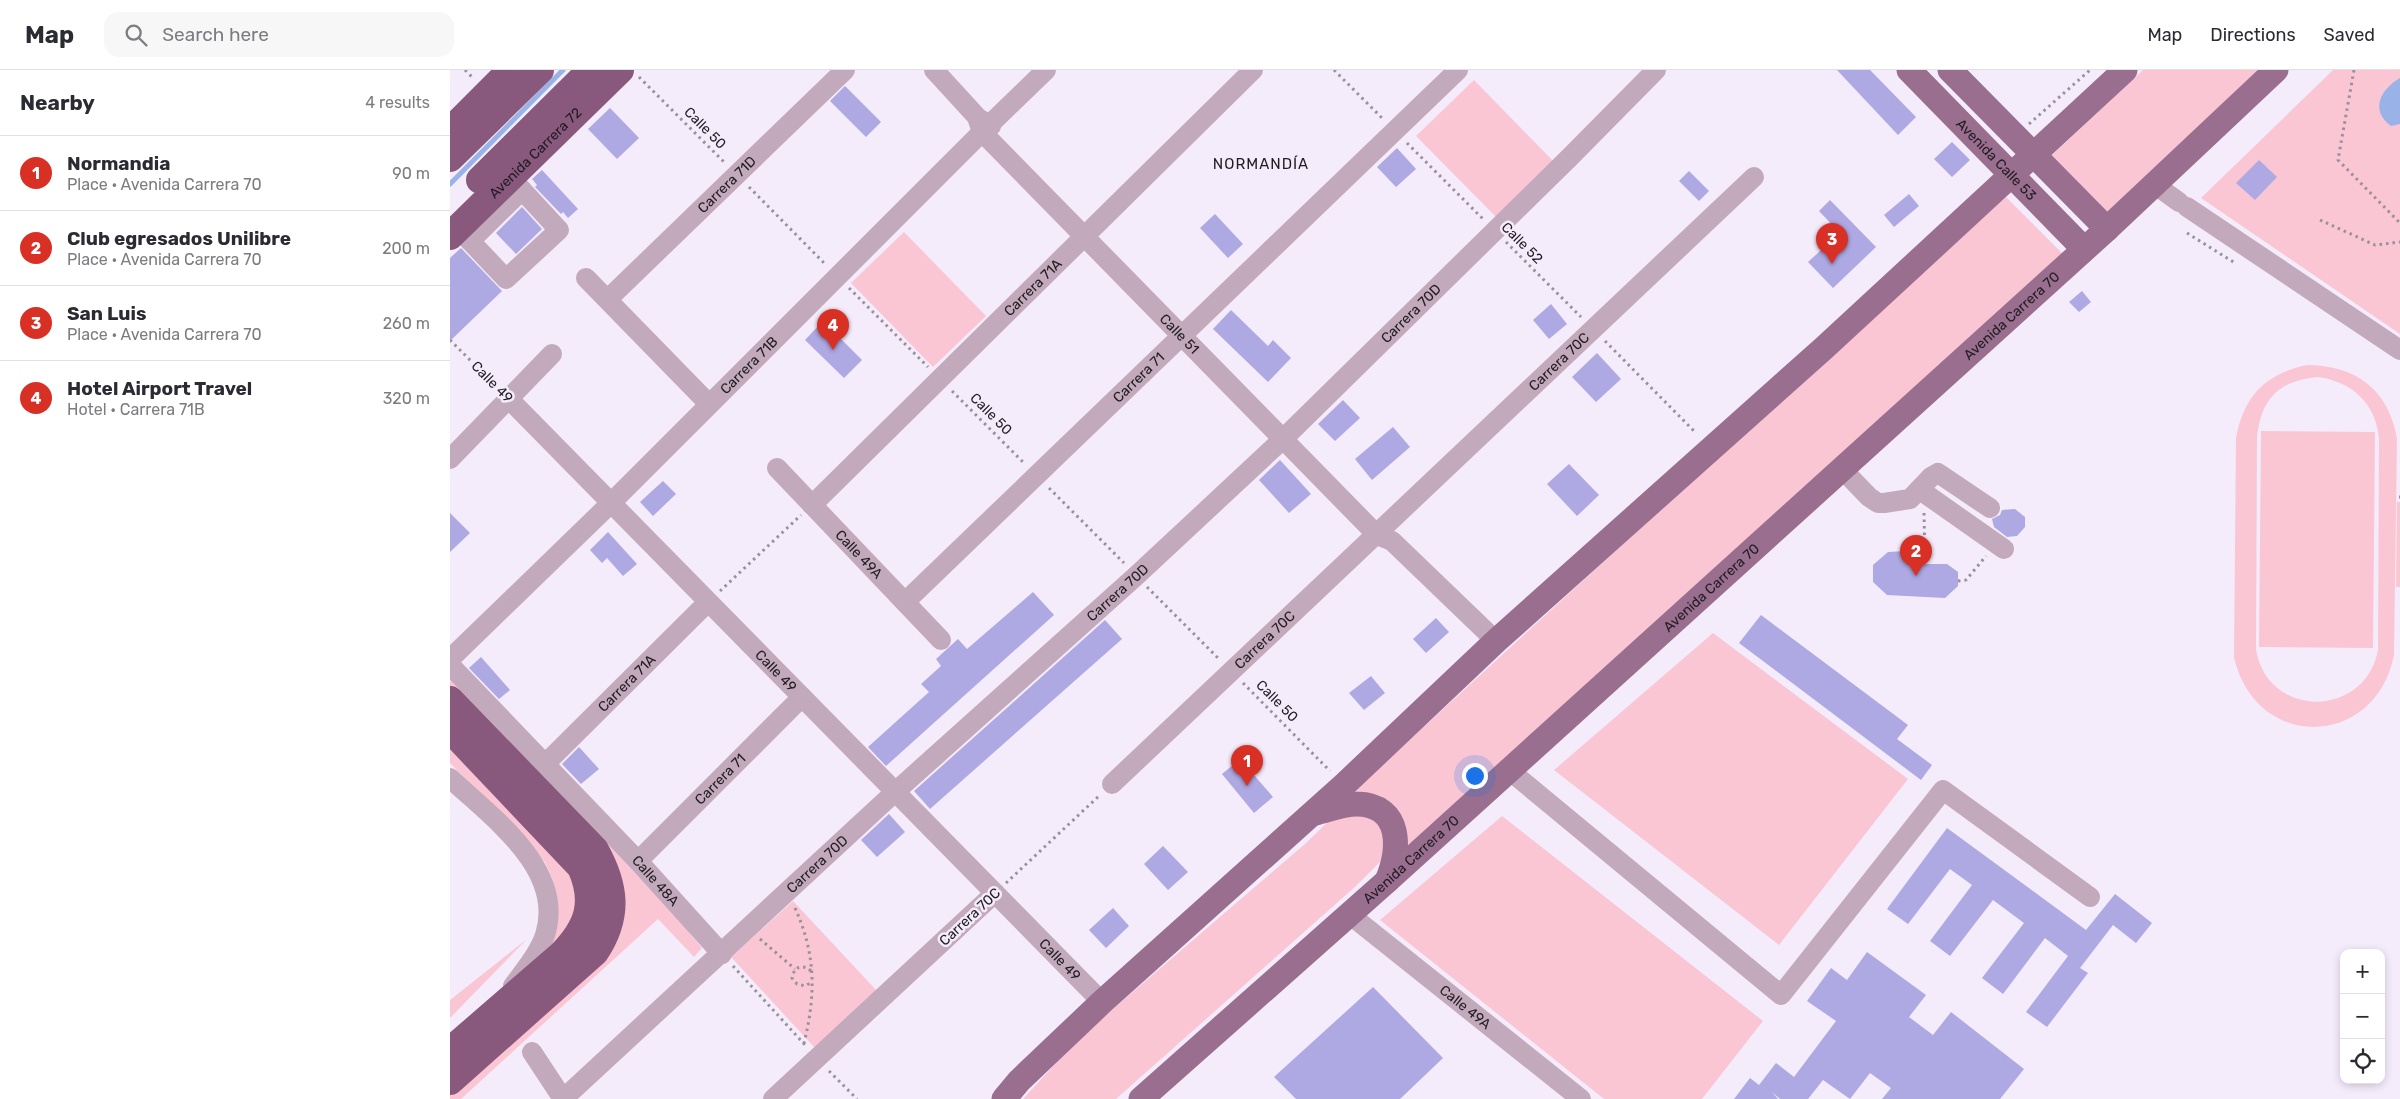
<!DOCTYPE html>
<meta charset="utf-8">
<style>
:root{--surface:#fff;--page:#f7f7f7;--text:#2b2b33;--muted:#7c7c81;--line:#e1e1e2;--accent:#d93025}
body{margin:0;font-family:Rubik,sans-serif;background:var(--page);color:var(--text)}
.controls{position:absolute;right:15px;bottom:15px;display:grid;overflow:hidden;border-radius:10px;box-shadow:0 2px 8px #0003}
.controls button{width:45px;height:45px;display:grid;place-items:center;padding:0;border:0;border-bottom:1px solid var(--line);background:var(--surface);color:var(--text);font:25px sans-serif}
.you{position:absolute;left:1024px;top:705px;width:18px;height:18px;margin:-12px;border:4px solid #fff;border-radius:50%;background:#1a73e8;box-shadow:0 0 0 8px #1a73e833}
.badge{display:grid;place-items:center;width:32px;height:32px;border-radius:50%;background:var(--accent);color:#fff;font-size:16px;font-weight:700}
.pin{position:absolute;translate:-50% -41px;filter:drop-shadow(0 1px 2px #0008)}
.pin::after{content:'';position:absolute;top:26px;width:18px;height:15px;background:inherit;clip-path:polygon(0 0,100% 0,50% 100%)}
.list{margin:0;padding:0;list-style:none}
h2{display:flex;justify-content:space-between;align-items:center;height:65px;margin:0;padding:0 20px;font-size:21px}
h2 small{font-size:16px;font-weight:400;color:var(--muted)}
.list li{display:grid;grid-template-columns:32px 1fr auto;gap:15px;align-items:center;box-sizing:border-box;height:75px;padding:0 20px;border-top:1px solid var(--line)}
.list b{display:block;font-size:19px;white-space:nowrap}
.list p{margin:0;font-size:16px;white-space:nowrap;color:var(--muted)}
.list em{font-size:16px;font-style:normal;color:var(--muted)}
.icon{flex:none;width:28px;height:28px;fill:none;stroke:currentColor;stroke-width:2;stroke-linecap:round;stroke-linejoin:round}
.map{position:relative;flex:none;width:1950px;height:1029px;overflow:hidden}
header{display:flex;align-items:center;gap:30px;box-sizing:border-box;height:70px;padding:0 25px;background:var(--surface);border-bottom:1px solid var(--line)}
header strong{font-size:24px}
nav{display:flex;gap:28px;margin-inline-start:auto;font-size:18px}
.search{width:350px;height:45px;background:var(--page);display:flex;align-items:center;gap:12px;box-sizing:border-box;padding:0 18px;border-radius:15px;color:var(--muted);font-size:19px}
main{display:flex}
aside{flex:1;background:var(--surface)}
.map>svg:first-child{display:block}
.green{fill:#fac6d4;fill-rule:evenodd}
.water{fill:#99b3e9}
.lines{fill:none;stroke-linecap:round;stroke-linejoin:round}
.stream{stroke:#99b3e9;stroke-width:5}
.building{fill:#aea8e3}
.path{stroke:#98919c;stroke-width:3;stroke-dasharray:2.5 4;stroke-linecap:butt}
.minor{stroke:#c2a9bb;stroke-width:20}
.major{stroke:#996e8e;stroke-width:25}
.highway{stroke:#89587d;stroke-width:28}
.labels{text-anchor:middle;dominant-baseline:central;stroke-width:5;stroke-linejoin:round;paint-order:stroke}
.street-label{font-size:14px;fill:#201c22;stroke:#f5ecfb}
.neighbourhood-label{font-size:15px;letter-spacing:1px;fill:#201c22;stroke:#f5ecfb}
</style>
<header>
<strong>Map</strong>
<div class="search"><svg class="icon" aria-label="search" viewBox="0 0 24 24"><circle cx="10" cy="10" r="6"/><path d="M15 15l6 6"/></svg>Search here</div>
<nav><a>Map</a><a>Directions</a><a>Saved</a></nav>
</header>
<main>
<aside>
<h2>Nearby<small>4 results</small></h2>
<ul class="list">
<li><span class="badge">1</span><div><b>Normandia</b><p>Place · Avenida Carrera 70</p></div><em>90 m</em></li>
<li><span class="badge">2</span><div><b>Club egresados Unilibre</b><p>Place · Avenida Carrera 70</p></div><em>200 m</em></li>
<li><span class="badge">3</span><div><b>San Luis</b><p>Place · Avenida Carrera 70</p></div><em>260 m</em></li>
<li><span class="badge">4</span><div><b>Hotel Airport Travel</b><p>Hotel · Carrera 71B</p></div><em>320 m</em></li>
</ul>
</aside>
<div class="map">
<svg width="1950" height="1029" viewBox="0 0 1950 1029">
<rect width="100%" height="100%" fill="#f5ecfb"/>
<g class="green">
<path d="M1693,0H1811L1658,145L1601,86Z"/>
<path d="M1883,0H1950V264L1751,128Z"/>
<path d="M1024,10L1108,96L1051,152L966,66Z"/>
<path d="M1556,127L1613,184L956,780L921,725L905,720L1210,440Z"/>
<path d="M454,162L536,246L483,297L401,213Z"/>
<path d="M1857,295C1906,295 1939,320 1947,369L1944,585C1925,680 1805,681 1784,587L1786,368C1794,326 1815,304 1857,295ZM1868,307C1902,312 1926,333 1929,369L1928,580C1915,649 1817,649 1806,579L1807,368C1811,329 1828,311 1868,307Z"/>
<path d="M1811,361L1925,362L1923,578L1809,577Z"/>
<path d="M1947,432H1950V517H1946Z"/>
<path d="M1263,563L1458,709L1329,875L1104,700Z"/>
<path d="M0,602L181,792L252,878L244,887L208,849L11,1029H0V1022L173,828V814L167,799L0,620Z"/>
<path d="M0,673L122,801L128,831L118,857L88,892C101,852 117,830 94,791L0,693Z"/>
<path d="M908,742L934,755L933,789L906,816L666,1029H573L628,969L856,773L884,746Z"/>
<path d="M1052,746L1313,951L1252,1029H1154L930,850Z"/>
<path d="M343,831L427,921L365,978L281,887Z"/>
<path d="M77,869L0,948V930Z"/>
</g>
<path class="water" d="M1950,8V54L1941,56C1919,40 1931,19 1950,8Z"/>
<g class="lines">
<path class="stream" d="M0,114L113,0"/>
</g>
<g class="building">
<path d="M1387,0H1420L1466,47L1448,65Z"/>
<path d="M395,16L431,52L416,67L380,31Z"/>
<path d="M160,38L189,68L167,89L138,59Z"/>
<path d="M1502,72L1520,90L1502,107L1484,89Z"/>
<path d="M947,78L966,99L946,117L927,97Z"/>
<path d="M1809,90L1827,107L1805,130L1786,113Z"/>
<path d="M92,100L128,139L118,148L113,142L111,144L85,117L87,115L82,109Z"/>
<path d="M1239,101L1259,121L1249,131L1229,111Z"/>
<path d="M1459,124L1469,136L1444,157L1434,145Z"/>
<path d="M1380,130L1426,177L1383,218L1358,192L1390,163L1369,141Z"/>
<path d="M72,137L92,159L66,184L46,163Z"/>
<path d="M765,144L793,174L778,188L750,158Z"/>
<path d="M11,178L52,221L0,271V188Z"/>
<path d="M1632,221L1641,232L1629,242L1619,232Z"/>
<path d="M1101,234L1117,254L1099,269L1083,250Z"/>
<path d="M781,240L818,276L823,270L841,288L818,312L763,259Z"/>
<path d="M373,251L412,290L394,308L355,270Z"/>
<path d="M1147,283L1171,309L1146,332L1122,307Z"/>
<path d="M893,330L910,348L885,371L868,354Z"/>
<path d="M943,357L960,377L922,410L905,389Z"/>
<path d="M830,390L861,424L839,443L809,410Z"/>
<path d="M1119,394L1149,425L1127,446L1097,414Z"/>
<path d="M213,411L226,424L203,446L190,432Z"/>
<path d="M1565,439L1575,447V457L1567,466L1557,467L1544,457L1542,449L1550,445L1552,440Z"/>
<path d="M0,443L20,463L0,482Z"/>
<path d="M158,462L187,494L173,506L157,488L152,493L140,480Z"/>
<path d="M1456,481L1469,494H1497L1508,502V516L1495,528L1437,525L1423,512V495L1438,482Z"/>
<path d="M583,522L604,545L436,696L418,677L479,622L471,614L491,596L486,589L508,569L517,579Z"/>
<path d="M1311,545L1458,655L1447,669L1482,695L1471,710L1289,573Z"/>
<path d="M986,548L999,562L976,583L963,569Z"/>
<path d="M655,550L672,569L480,739L464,721Z"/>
<path d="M31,587L60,620L49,629L19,598Z"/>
<path d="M921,606L935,623L914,640L899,623Z"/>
<path d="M129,677L149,699L131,714L112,694Z"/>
<path d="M790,689L823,727L804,743L772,704Z"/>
<path d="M439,744L455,762L427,787L411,770Z"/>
<path d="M1497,758L1636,860L1665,824L1702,853L1686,873L1663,855L1630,898L1638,903L1597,957L1576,942L1618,886L1595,868L1553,924L1532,908L1574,853L1543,830L1500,886L1480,871L1522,815L1500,799L1458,854L1437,839Z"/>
<path d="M713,776L738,802L718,820L694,794Z"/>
<path d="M663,838L679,856L656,878L639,860Z"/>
<path d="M1417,882L1476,925L1459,947L1483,965L1501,942L1574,999L1550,1029H1432L1441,1018L1420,1003L1400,1029L1373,1010L1358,1029H1330L1322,1022L1328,1029H1284L1300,1008L1309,1015L1326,993L1344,1007L1386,951L1357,931L1381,898L1397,910Z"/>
<path d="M923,917L993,988L950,1029H846L824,1007Z"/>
</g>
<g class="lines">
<g class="path">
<path d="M15,0L23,8"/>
<path d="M884,0L933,49"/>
<path d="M1904,0L1888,90L1950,153"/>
<path d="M189,7L275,93"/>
<path d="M1579,54L1640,0"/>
<path d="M957,73L1034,150"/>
<path d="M299,117L375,194"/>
<path d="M1870,150L1925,175L1950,172"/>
<path d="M1737,163L1785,193"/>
<path d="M1056,172L1131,247"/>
<path d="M399,218L478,297"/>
<path d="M0,270L47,317"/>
<path d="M1155,271L1245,362"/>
<path d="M502,321L575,394"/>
<path d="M599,418L674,493"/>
<path d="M1949,427H1950"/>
<path d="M1474,443L1475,494"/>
<path d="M1508,511L1516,510L1536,486"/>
<path d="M697,517L769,589"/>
<path d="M270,521L351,445"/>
<path d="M793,613L880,701"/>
<path d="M556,813L650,725"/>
<path d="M345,838C366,884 366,925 354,973"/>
<path d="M310,869L345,899"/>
<path d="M283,896L356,976"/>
<path d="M361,901C355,896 352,896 345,899L342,908L347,914L355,916L362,912"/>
<path d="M379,1001L407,1029"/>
</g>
<g class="minor">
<path d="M484,0L528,48L541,56"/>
<path id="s1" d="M528,50L532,62L927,465L942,471L1046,571"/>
<path d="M1704,114L1729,132"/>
<path d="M1737,137L1950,280"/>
<path d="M8,158L56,209L109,160L60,107"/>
<path d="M20,171L72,120"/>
<path d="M136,208L259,334"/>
<path id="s2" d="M158,229L395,0"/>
<path id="s3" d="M59,329L652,932"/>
<path d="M0,389L102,284"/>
<path id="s4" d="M327,398L491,570"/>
<path d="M1392,399L1419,427L1428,433H1434L1460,429L1481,407L1488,403L1540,438"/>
<path d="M1470,420L1554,479"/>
<path id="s5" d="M362,435L803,0"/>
<path id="s6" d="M455,532L1008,0"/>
<path id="s7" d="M0,589L161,433L532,62L596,0"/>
<path id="s8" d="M0,595L188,791L272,884"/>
<path id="s9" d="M95,694L258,532"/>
<path d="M1059,700L1331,925L1493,720L1640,827"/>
<path d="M0,708C41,747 116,799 95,865C89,883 74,901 63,916"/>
<path id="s10" d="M662,714L1304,107"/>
<path id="s11" d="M188,791L352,627"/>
<path id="s12" d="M899,844L1131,1029"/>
<path d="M82,982L113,1029"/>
<path id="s13" d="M113,1029L445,722L686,506L833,369L1120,87L1206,0"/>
<path d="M323,1029L545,823"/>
</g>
<g class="major">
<path id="s14" d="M1459,0L1634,179"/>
<path d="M1500,0L1657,159"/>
<path d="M865,743C878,740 892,734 907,734C953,735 950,780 937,811"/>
<path d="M554,1029L569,1011L652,932L894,715L1046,571L1374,278L1675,0"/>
<path id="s15" d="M691,1029L937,811L1392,399L1657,159L1826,0"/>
</g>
<g class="highway">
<path d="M0,61L61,0"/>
<path d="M0,88L90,0"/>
<path d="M30,110L141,0"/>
<path id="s16" d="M0,166L170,0"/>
<path d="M0,630L145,780C165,816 169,846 145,882L0,1011"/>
<path d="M0,659L131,797C147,833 138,857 112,884L0,981"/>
</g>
</g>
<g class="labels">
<g class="street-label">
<text transform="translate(255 58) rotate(45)">Calle 50</text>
<text stroke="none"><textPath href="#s16" startOffset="119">Avenida Carrera 72</textPath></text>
<text stroke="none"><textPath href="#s14" startOffset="125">Avenida Calle 53</textPath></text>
<text stroke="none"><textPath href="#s2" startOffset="165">Carrera 71D</textPath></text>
<text transform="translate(1072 173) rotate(45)">Calle 52</text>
<text stroke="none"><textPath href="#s5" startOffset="310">Carrera 71A</textPath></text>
<text stroke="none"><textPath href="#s13" startOffset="1156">Carrera 70D</textPath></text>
<text stroke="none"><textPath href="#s15" startOffset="1171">Avenida Carrera 70</textPath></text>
<text stroke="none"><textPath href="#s1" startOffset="295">Calle 51</textPath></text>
<text stroke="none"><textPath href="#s10" startOffset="615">Carrera 70C</textPath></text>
<text stroke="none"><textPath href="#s7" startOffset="419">Carrera 71B</textPath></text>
<text stroke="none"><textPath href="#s6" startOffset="324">Carrera 71</textPath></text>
<text transform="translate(42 312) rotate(45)">Calle 49</text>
<text transform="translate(541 344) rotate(45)">Calle 50</text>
<text stroke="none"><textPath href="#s4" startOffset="119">Calle 49A</textPath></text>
<text stroke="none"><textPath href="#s15" startOffset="766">Avenida Carrera 70</textPath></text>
<text stroke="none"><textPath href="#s13" startOffset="751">Carrera 70D</textPath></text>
<text stroke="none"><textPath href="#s10" startOffset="210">Carrera 70C</textPath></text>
<text stroke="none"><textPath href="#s3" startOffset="381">Calle 49</textPath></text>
<text stroke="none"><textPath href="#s9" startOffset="115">Carrera 71A</textPath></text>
<text transform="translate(827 631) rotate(45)">Calle 50</text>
<text stroke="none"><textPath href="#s11" startOffset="116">Carrera 71</textPath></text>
<text stroke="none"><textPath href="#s15" startOffset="361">Avenida Carrera 70</textPath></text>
<text stroke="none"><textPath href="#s13" startOffset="346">Carrera 70D</textPath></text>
<text stroke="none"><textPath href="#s8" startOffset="298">Calle 48A</textPath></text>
<text transform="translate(520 847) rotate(-43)">Carrera 70C</text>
<text stroke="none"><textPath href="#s3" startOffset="786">Calle 49</textPath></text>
<text stroke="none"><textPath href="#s12" startOffset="149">Calle 49A</textPath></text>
</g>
<g class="neighbourhood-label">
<text x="811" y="94">NORMANDÍA</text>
</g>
</g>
</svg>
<div class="controls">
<button>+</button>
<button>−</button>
<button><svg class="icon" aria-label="locate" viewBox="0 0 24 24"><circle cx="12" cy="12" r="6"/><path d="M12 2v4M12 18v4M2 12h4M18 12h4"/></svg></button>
</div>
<div class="you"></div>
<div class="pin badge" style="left:797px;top:716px">1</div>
<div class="pin badge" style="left:1466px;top:506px">2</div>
<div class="pin badge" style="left:1382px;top:194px">3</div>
<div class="pin badge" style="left:383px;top:280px">4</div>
</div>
</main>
